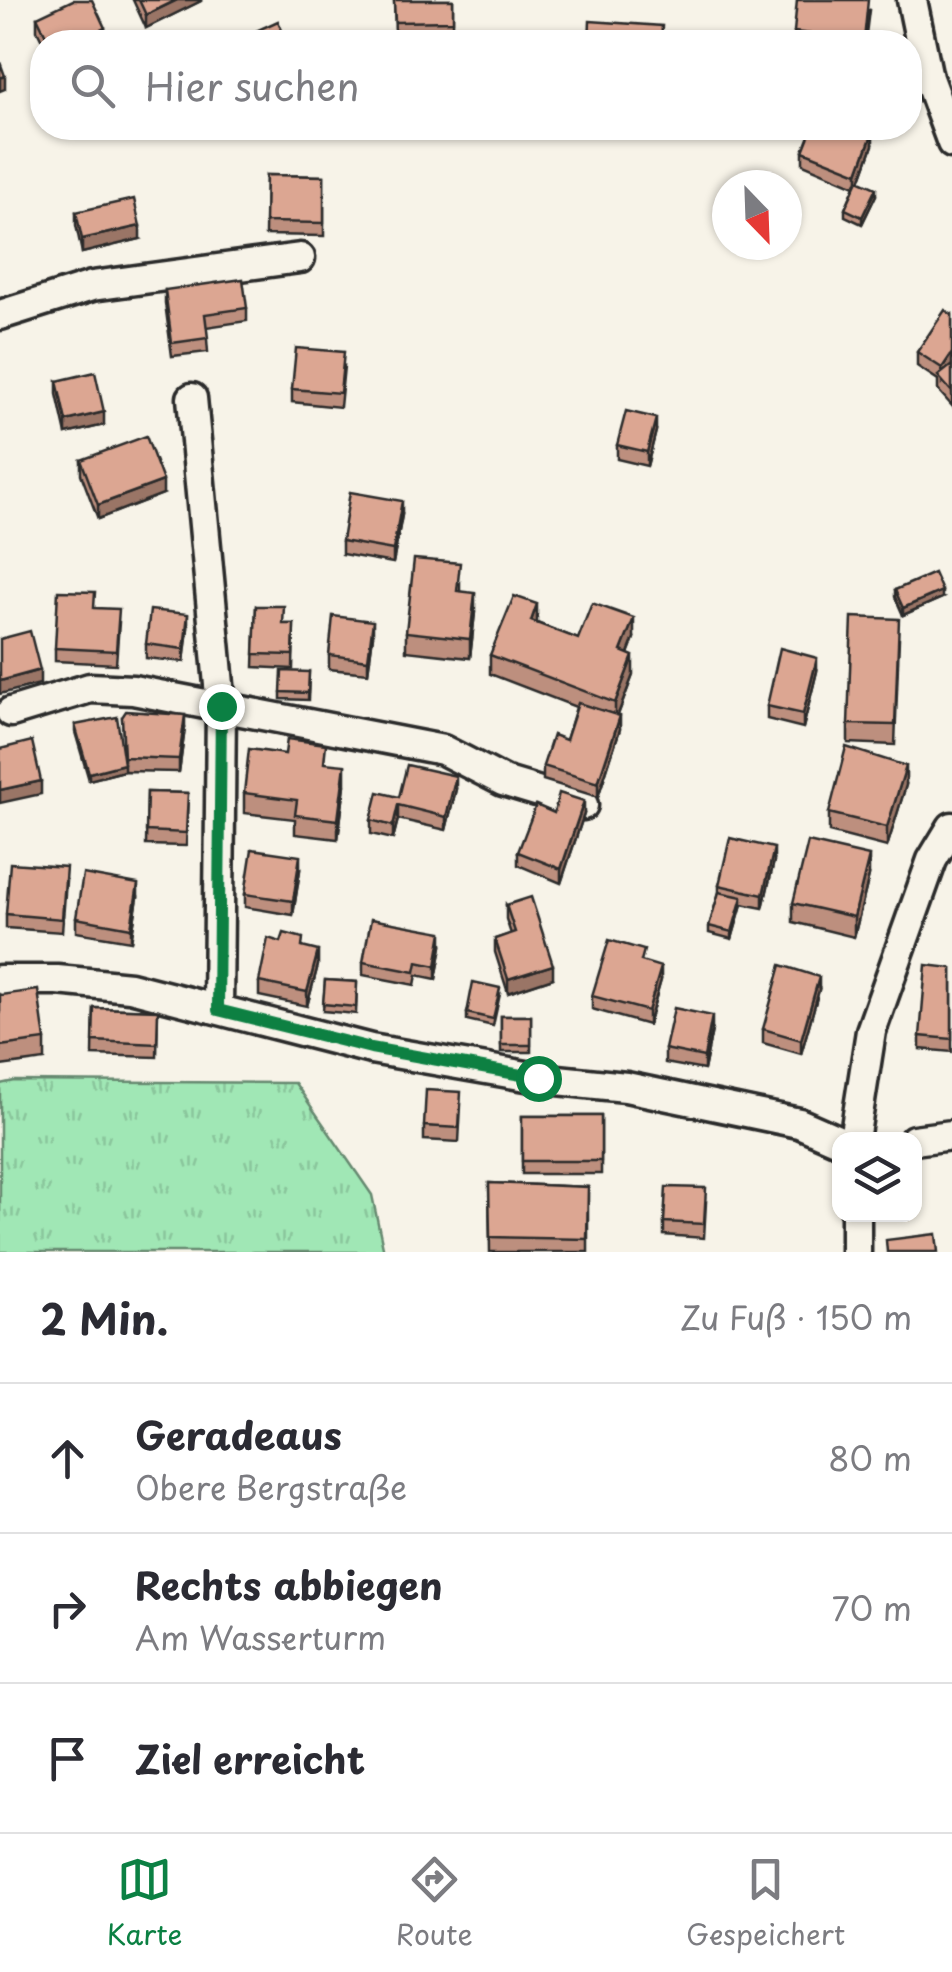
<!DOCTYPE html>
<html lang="de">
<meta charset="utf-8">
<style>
:root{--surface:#fff;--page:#f7f7f7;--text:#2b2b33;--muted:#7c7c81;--line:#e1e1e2;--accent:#0b8043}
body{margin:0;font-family:"Playpen Sans",sans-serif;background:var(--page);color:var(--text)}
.controls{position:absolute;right:30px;bottom:30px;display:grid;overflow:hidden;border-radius:20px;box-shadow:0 2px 8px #0004}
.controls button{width:90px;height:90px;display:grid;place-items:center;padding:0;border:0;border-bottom:2px solid var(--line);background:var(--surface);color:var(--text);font:50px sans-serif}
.compass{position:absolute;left:712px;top:170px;width:90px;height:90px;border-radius:50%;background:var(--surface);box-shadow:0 2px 8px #0004;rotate:157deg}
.stop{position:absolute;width:30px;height:30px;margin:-22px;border:8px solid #0b8043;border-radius:50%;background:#fff}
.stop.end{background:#0b8043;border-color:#fff;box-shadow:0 2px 10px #0008}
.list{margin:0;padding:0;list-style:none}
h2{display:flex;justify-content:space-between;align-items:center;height:130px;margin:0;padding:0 40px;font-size:42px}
h2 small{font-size:32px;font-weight:400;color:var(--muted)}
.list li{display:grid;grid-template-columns:65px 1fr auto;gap:30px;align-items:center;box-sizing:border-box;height:150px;padding:0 40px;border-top:2px solid var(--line)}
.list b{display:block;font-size:38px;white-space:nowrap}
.list p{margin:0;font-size:32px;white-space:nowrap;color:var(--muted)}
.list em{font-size:32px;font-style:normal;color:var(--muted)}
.icon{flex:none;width:55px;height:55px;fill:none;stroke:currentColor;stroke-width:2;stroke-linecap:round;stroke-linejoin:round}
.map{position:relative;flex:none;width:952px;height:1252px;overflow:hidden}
.search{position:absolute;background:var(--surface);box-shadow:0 2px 8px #0004;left:30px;right:30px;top:30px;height:110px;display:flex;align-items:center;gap:25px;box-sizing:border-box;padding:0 35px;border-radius:40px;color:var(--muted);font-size:38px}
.sheet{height:580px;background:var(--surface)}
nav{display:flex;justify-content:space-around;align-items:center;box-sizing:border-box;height:140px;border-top:2px solid var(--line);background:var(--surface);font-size:28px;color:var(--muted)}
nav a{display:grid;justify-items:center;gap:5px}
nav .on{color:var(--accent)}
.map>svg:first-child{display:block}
.grass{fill:url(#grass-tufts);stroke:#668970;stroke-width:2.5}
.water{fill:#9ed1fc;stroke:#708fa8;stroke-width:2.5}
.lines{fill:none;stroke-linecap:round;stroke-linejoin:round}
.minor-casing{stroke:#2b2b2b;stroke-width:35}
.minor{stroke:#f7f3e8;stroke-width:28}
.wall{fill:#bd8f7e;stroke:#2b2b2b;stroke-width:2.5}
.shaded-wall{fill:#9a7466;stroke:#2b2b2b;stroke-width:2.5}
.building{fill:#dca692;stroke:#2b2b2b;stroke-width:2.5}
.route{stroke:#0b8043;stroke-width:12}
</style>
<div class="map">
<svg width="952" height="1252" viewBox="0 0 952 1252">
<defs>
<pattern id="grass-tufts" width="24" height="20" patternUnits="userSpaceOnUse" patternTransform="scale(2.5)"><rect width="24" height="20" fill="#a0e7b5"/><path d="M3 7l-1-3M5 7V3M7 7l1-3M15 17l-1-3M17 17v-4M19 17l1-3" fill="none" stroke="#8ac69c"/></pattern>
</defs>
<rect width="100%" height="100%" fill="#f7f3e8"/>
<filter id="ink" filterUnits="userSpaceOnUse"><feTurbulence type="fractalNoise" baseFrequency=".01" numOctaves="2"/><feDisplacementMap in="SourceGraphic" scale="20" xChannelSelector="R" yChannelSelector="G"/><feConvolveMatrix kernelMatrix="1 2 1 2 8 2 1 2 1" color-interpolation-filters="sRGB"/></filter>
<g filter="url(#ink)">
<path class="grass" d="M14,1081L295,1083L372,1195L384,1252H0V1084Z"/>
<path class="water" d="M488,30H524L523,42H486Z"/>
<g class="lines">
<defs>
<g id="minor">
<path d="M912,0L928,78L952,143"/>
<path d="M0,315L92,286L300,258"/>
<path d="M192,398L221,706L218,1009"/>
<path d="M11,712L90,688L133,690L443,750L503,781L583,805"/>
<path d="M0,980H57L130,987L371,1049L538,1078L626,1087L799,1123L840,1141"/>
<path d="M854,1140L871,1031L932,860L952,827"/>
<path d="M914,1140L952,1135"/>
<path d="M856,1214V1252"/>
</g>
</defs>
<use href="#minor" class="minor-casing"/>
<use href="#minor" class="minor"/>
</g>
<g class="wall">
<path d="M133,0H201V1L146,28Z"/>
<path d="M394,0H453V35L395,36Z"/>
<path d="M869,10L865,42H794V32Z"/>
<path d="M37,17L105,42H43L37,30Z"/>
<path d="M873,145L860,181L876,195L862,224L845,216V209L855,186L803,164V151Z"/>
<path d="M266,175L324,176V236L265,235Z"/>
<path d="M76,212L140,239L82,253L76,225Z"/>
<path d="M165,290L247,308V321L206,327L208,352L172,356L165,303Z"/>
<path d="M952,315V406L938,390V380L917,366V352Z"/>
<path d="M344,366L340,407L292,402V389Z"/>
<path d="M57,381L104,425L66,434L57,394Z"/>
<path d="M656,431L647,466L617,459V445Z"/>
<path d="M81,460L163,494L98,519L81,474Z"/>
<path d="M402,515L393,563L342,554V541Z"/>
<path d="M460,583V591L475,612L470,658L406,651V632Z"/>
<path d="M895,590L942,598L903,615L895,597Z"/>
<path d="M256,606L283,624H294L293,669L254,667Z"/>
<path d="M95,608L119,622L116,664L55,661V648Z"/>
<path d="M537,623L578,639L634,638L628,654L633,675L618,715L620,729L598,797L543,780V766L566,740L576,707L490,674V655Z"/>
<path d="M188,628L184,662L146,658V644Z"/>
<path d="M373,635L368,673L329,669V655Z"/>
<path d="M899,638L895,745L848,743V724Z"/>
<path d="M817,671L803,728L767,719V706Z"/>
<path d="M309,672L308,700L281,699V692Z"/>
<path d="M122,717L185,728L179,772L124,771L89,780L75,732V725L124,759Z"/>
<path d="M326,763L345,785L338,839L295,834V819L244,813V793Z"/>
<path d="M906,785L887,847L829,832V813Z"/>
<path d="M456,789L446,830L398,819L393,839L371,834V820L399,797Z"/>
<path d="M147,792L188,793L186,846L146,845Z"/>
<path d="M554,813L584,814L561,883L518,865V852Z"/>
<path d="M774,861L763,908L742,904L732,939L709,933V926L719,892V885Z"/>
<path d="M300,870L293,915L245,907V894Z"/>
<path d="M869,876L854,937L793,922V903Z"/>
<path d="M66,881L62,932L6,928V914Z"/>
<path d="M138,897L131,941L76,932V918Z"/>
<path d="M506,905L553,978L508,993L495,952V939L511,934L506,919Z"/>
<path d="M281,942L303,947L318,965L307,1006L259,996V982Z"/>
<path d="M442,946L436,979L417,975L415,985L363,975V962Z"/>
<path d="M952,968V1052L920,1049V1036Z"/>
<path d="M325,980L357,982L356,1014L323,1011Z"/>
<path d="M661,980L648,1025L592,1009V996Z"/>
<path d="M819,990L801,1054L763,1043V1029Z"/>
<path d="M500,994L493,1026L467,1020V1013Z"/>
<path d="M0,995L45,1040V1060L0,1066Z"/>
<path d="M94,1008L158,1010L157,1057L93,1055Z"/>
<rect x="501" y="1016" width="30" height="36"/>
<path d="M712,1030L704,1070L665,1063V1049Z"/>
<path d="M461,1105L459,1142L424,1140V1126Z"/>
<rect x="522" y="1116" width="79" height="58"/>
<path d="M489,1183L588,1187V1252H490Z"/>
<path d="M706,1202L704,1238L664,1235V1222Z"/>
</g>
<g class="shaded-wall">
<path d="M177,0H201V1L146,28V15Z"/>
<path d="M105,28V42H74Z"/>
<path d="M5,76V89L0,91V78Z"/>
<path d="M216,128H232L216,135Z"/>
<path d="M873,132V145L858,187V173Z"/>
<path d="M876,188V195L862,224V217Z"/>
<path d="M140,226V239L82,253V239Z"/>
<path d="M952,353V367L942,382V368Z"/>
<path d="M104,412V425L66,434V421Z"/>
<path d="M656,418V431L647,466V452Z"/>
<path d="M163,481V494L98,519V505Z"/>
<path d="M402,501V515L393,563V550Z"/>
<path d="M942,591V598L903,615V608Z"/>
<path d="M475,593V612L470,658V639Z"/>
<path d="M537,604V624L531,621Z"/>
<path d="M188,614V628L184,662V649Z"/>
<path d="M634,618V638L621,671V651Z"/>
<path d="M373,621V635L368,673V660Z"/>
<path d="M633,656V675L615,722V703Z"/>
<path d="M817,658V671L803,728V714Z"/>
<path d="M40,670V684L0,694V681Z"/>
<path d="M185,715V728L179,772V759Z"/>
<path d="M620,716V729L598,797V783Z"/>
<path d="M124,764V771L89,780V773Z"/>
<path d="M345,765V785L338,839V820Z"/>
<path d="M906,766V785L887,847V827Z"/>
<path d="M456,776V789L446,830V817Z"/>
<path d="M41,781V794L0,803V790Z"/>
<path d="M584,801V814L561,883V869Z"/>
<path d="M398,805V819L393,839V826Z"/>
<path d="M774,848V861L763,908V895Z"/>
<path d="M300,856V870L293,915V901Z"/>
<path d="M869,856V876L854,937V917Z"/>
<path d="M138,884V897L131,941V928Z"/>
<path d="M742,897V904L732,939V932Z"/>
<path d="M442,932V946L436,979V966Z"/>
<path d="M318,951V965L307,1006V992Z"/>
<path d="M553,965V978L508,993V979Z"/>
<path d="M661,967V980L648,1025V1011Z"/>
<path d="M819,977V990L801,1054V1040Z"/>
<path d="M712,1016V1030L704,1070V1057Z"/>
</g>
<g class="building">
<path d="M73,0H92L105,28L74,42H49L37,17Z"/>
<path d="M139,0H177L146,15Z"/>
<path d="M394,0H453V21L395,22Z"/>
<path d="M797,0H868L864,40L794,32Z"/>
<path d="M278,21L287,42H232Z"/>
<path d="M590,21L662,26L661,42H589Z"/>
<path d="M0,62L5,76L0,78Z"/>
<path d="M812,128H862L873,132L858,173L803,151Z"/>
<path d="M266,175L324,176V223L265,222Z"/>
<path d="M858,180L876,188L862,217L845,209Z"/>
<path d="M134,199L140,226L82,239L76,212Z"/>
<path d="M243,279L247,308L205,314L208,338L172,343L165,290Z"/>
<path d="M945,310L952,315V353L942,368L917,352Z"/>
<path d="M296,348L344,352L340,393L292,389Z"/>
<path d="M952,365V392L938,376Z"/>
<path d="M95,372L104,412L66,421L57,381Z"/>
<path d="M626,411L656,418L647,452L617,445Z"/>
<path d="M146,436L163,481L98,505L81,460Z"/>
<path d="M350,492L402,501L393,550L342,541Z"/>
<path d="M414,559L460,563L457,591L475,593L470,639L406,632Z"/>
<path d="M934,573L942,591L903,608L895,590Z"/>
<path d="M58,591L95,592L94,608L119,609L116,651L55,648Z"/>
<path d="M514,596L537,604L531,621L578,639L592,603L634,618L621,651L633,656L615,703L490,655Z"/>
<path d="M256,606H284L283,624H294L293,655L254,654Z"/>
<path d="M150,610L188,614L184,649L146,644Z"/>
<path d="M333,616L373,621L368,660L329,655Z"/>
<path d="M852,617L899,619L895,725L848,724Z"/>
<path d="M30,631L40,670L0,681V639Z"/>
<path d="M780,648L817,658L803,714L767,706Z"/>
<path d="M282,671L309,672L308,693L281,692Z"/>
<path d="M578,703L620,716L598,783L543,766L553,735L566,740Z"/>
<path d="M126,711L185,715L179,759L124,757L122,717Z"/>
<path d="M117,717L124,764L89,773L75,725Z"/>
<path d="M287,739L326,744L324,763L345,765L338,820L295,815L297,800L244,793L249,749L285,754Z"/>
<path d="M32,741L41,781L0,790V749Z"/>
<path d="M846,747L906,766L887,827L829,813Z"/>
<path d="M407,765L456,776L446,817L398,805L393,826L371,820L378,792L399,797Z"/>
<path d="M147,792L188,793L186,833L146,831Z"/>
<path d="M559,793L584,801L561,869L518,852L536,805L554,813Z"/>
<path d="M730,838L774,848L763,895L719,885Z"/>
<path d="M808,842L869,856L854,917L793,903Z"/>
<path d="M252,849L300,856L293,901L245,894Z"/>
<path d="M10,863L66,867L62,919L6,914Z"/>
<path d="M83,874L138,884L131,928L76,918Z"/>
<path d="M719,892L742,897L732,932L709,926Z"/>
<path d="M531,897L553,965L508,979L495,939L515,932L506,905Z"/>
<path d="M371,919L442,932L436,966L417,962L415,972L363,962Z"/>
<path d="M284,933L303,938L302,947L318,951L307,992L259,982L268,938L281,942Z"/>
<path d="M609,940L644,950L641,961L661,967L648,1011L592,996Z"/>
<path d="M781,965L819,977L801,1040L763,1029Z"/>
<path d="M926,965L952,968V1039L920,1036Z"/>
<path d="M325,980L357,982L356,1007L323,1004Z"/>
<path d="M473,982L500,988L493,1019L467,1013Z"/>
<path d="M38,990L45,1040L0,1046V995Z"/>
<path d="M94,1008L158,1010L157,1044L93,1041Z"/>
<path d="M674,1008L712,1016L704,1057L665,1049Z"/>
<rect x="501" y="1016" width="30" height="29"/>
<path d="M426,1090L461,1092L459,1128L424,1126Z"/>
<rect x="522" y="1116" width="79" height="45"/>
<path d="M489,1183L588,1187L587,1239L490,1237Z"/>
<path d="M666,1187L706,1188L704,1224L664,1222Z"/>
<path d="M936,1234L938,1252H887L886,1240Z"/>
</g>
</g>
<g class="lines" filter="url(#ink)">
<path class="route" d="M221,706L218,1010L371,1048L538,1078"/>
</g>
</svg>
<div class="controls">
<button><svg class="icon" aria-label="layers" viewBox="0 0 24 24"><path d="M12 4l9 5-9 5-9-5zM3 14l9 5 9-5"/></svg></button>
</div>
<svg class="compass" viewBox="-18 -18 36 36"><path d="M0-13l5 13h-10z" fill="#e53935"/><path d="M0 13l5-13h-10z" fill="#7c7c81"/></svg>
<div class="stop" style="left:538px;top:1078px"></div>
<div class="stop end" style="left:221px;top:706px"></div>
<div class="search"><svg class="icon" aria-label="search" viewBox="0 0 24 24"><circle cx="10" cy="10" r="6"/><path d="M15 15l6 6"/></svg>Hier suchen</div>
</div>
<section class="sheet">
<h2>2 Min.<small>Zu Fuß · 150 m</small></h2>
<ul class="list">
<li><svg class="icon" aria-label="ahead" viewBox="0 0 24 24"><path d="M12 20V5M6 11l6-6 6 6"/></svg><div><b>Geradeaus</b><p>Obere Bergstraße</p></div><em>80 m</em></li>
<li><svg class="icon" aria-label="right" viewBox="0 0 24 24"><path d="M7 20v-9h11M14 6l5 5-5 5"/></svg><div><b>Rechts abbiegen</b><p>Am Wasserturm</p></div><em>70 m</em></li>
<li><svg class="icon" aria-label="arrive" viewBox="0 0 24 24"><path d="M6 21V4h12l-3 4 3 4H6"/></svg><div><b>Ziel erreicht</b></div></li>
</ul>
</section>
<nav>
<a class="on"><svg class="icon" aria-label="map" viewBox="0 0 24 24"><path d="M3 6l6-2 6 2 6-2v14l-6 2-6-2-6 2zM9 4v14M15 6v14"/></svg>Karte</a>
<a><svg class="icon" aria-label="directions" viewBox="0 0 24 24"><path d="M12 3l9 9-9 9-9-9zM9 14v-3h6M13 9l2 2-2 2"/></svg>Route</a>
<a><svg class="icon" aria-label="saved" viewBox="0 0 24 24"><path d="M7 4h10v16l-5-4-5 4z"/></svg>Gespeichert</a>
</nav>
